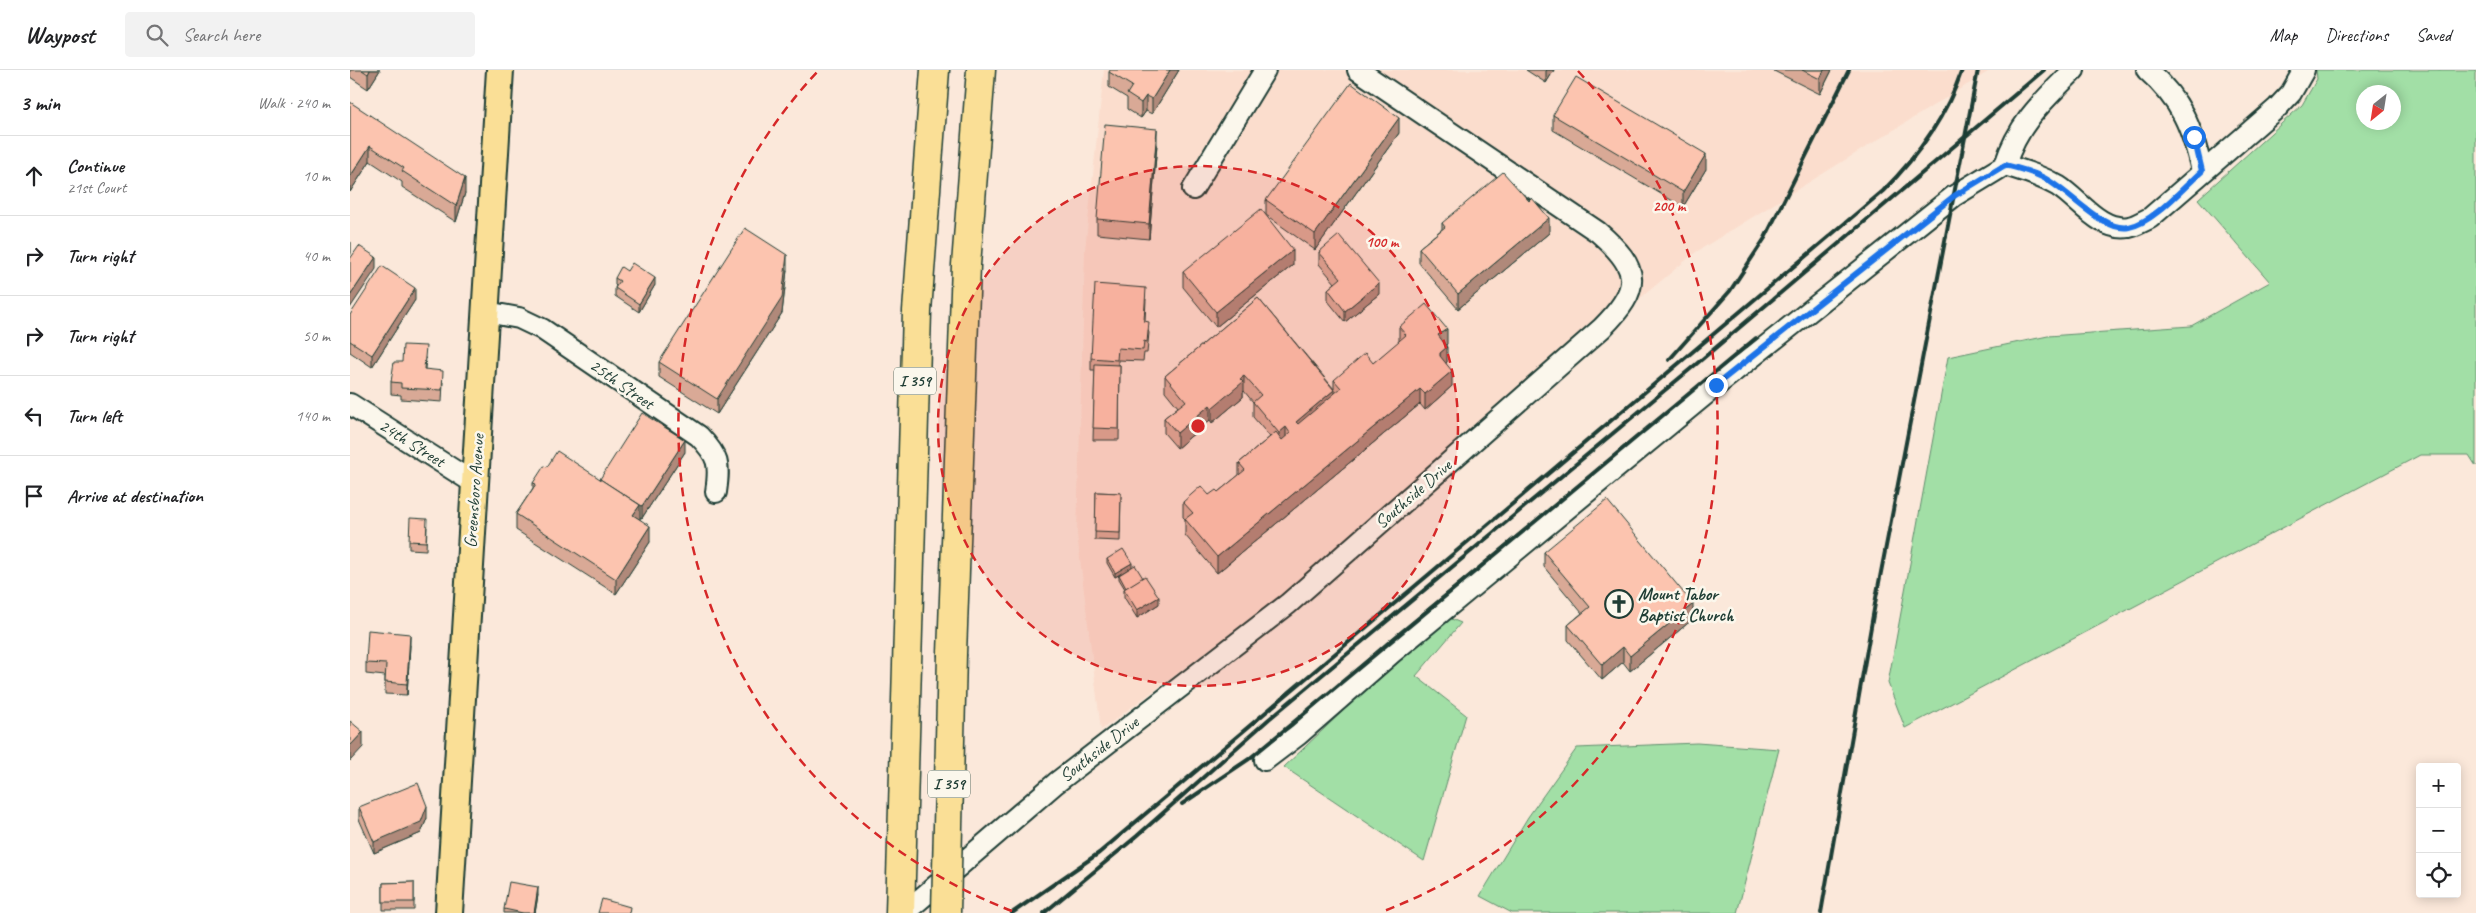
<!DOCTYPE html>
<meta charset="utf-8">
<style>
:root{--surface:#fff;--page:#f2f2f2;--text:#202124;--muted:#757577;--line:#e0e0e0}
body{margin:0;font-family:Caveat,sans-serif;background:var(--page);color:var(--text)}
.controls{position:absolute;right:15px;bottom:15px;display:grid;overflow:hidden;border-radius:5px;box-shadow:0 2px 12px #0003}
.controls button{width:45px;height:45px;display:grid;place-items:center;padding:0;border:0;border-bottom:1px solid var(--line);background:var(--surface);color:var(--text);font:25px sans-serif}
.compass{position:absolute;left:2006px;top:15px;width:45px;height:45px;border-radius:50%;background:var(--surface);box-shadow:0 2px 12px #0003;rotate:210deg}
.stop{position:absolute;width:15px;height:15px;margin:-11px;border:4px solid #1a73e8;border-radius:50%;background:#fff}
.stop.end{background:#1a73e8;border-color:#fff;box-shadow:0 1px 5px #0008}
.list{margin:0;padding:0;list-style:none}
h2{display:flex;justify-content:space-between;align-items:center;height:65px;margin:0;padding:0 20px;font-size:21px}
h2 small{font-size:16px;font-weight:400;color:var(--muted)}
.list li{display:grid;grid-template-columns:32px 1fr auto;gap:15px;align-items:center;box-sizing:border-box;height:80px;padding:0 20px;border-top:1px solid var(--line)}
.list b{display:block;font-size:19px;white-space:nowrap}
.list p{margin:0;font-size:16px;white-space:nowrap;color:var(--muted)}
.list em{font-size:16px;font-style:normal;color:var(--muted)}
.icon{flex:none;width:28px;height:28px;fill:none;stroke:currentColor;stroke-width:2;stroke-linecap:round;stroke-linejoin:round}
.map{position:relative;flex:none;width:2126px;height:843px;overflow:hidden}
header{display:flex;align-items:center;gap:30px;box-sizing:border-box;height:70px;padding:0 25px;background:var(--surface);border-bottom:1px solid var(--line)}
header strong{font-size:24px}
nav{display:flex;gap:28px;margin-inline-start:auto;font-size:18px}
.search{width:350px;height:45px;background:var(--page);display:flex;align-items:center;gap:12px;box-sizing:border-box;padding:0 18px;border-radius:5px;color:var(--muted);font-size:19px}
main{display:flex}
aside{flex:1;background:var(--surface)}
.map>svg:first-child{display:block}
.built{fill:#fbddcd}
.green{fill:#a2dfa6;stroke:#608e6d;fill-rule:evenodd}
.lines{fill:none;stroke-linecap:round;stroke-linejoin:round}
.minor-casing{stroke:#1f3d34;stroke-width:24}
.major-casing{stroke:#1f3d34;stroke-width:30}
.highway-casing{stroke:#1f3d34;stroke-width:31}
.minor{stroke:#fbf7ec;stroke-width:20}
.major{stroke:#fadf96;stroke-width:26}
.highway{stroke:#fadf96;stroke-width:28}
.rail{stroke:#1f3d34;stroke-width:4}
.highway-bridge-casing{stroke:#1f3d34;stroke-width:31;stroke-linecap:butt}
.highway-bridge{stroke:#fadf96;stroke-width:28}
.wall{fill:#d9a996;stroke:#1f3d34}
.shaded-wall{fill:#b0897a;stroke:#1f3d34}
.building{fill:#fcc4af;stroke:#1f3d34}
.route{stroke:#1a73e8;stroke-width:6}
.ring{fill:none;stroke:#d62828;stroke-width:2.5;stroke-dasharray:9 6}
.labels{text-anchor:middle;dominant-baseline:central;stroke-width:5;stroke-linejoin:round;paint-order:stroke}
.shield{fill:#fbf7ec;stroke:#61756b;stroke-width:1}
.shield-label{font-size:16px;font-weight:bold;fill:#1f3d34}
.street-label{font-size:18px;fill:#1f3d34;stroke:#fbf7ec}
.poi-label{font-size:18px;font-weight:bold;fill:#1f3d34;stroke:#fbf7ec;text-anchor:start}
.centre{fill:#d62828;stroke:#fbf7ec;stroke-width:2.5}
.ring-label{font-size:15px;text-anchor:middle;font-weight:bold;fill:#d62828;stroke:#fbf7ec;stroke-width:5;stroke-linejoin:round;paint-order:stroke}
</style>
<header>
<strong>Waypost</strong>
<div class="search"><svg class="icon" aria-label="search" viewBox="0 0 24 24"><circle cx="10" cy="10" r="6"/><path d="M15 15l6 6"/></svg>Search here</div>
<nav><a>Map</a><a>Directions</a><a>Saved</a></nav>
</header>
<main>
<aside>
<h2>3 min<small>Walk · 240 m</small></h2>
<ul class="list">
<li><svg class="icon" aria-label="ahead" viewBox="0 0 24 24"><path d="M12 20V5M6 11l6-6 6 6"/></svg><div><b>Continue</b><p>21st Court</p></div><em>10 m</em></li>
<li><svg class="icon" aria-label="right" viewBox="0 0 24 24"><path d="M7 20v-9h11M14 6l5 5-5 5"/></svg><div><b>Turn right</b></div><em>40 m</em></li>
<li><svg class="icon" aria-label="right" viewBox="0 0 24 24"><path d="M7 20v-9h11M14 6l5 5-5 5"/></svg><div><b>Turn right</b></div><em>50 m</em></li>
<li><svg class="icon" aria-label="left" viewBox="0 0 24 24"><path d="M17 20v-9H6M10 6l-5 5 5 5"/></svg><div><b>Turn left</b></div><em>140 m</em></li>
<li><svg class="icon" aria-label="arrive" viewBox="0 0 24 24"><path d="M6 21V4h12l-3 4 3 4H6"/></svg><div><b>Arrive at destination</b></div></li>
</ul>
</aside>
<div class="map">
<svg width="2126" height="843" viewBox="0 0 2126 843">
<rect width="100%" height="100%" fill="#fbe8da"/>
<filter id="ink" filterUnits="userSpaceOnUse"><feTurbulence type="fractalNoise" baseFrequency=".02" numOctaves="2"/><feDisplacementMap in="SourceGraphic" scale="10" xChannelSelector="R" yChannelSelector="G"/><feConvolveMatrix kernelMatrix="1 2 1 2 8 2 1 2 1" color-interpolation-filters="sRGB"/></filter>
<g filter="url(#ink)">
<path class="built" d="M754,0H1641L1346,182L928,528L751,660L727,464L735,180Z"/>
<g class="green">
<path d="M1966,0H2126V396L2119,385H2070L1555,658L1538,613L1598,287L1698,266L1841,256L1920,212L1848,129L1952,35L1967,9ZM2044,22V52H2014V22Z"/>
<path d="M1099,548L1111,553L1066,606L1116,645L1074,791L934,697L997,637Z"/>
<path d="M1347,673L1429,679L1387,843H1162L1130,826L1178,747L1227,678Z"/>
</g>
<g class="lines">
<defs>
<g id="minor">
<path d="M1797,0C1831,30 1842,57 1852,101"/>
<path d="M1655,95C1668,53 1694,30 1724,0"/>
<path d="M843,119L915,0"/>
<path d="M136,242L169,248L192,259L349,366C369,387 370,394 366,422"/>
<path d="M0,334L124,413"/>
<path d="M915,690L948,665L1043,582L1367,315L1604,126L1655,95C1674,101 1691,106 1708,116C1729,129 1750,162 1779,157C1786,156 1793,151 1800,148L1927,38L1941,23L1954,0"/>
<path d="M554,843L706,713L938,534L1252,258C1292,218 1291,199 1248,162L1008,0"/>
</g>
<path id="major" d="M99,843L150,0"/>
<g id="highway">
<path d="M602,584L616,195L631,0"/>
<path d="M550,843L567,241L585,0"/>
</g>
</defs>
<use href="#minor" class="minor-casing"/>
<use href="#major" class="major-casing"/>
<use href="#highway" class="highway-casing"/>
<use href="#minor" class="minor"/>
<use href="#major" class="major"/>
<use href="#highway" class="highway"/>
<g class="rail">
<path d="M1319,290L1380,221L1415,168L1499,0"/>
<path d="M832,734L899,689L933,661L1406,268"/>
<path d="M662,843L749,783L1533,121C1568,86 1596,47 1612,0"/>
<path d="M694,843L787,766L919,649L1344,296L1694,0"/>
<path d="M1471,843L1526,528L1628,0"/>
</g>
<defs>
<path id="highway-bridge" d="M596,843L602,584"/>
</defs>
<use href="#highway-bridge" class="highway-bridge-casing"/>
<use href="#highway-bridge" class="highway-bridge"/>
</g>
<g class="wall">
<path d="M0,0H30L18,19L0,7Z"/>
<path d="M829,0L802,44L796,41L791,48L777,39V28L759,17V2Z"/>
<path d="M1176,0H1204L1196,13Z"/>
<path d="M1422,0H1482L1470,24Z"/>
<path d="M0,32L115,123L106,152L52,117V112L20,91L0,122Z"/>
<path d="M1203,45L1356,99L1333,137L1203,60Z"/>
<path d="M1049,63L965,180L916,145V130Z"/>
<path d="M807,74L799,169L747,164V149Z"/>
<path d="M1092,153L1199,163L1108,239L1069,193V178L1092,159Z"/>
<path d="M969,182L1029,224L995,252L978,231V219L985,213L969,194Z"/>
<path d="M943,195L866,257L833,217V202Z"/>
<path d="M437,200L432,243L367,344L309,307V292Z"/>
<path d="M277,201L305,215L289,242L265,226V218L266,216L265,215V208Z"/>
<path d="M908,228L984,319V310L1023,293L1049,272V257L1097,274L1096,275L1097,292L1096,293L1102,316L1075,340L1070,334L867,503L835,465V449L833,447V432L859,425L868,422L889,405V393L920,367L903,347V332L894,321L893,322V327L862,353L860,350L827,378L814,363V348L828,337L815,321V306Z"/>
<path d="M796,229L795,251L799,263L797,283H794L793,291L768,290V294L770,295L769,370H743L745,300H741V288Z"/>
<path d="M65,230L22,297L0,282V245Z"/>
<path d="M76,288L75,299L93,312L92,332L51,329V325L41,324V312L52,292Z"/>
<path d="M335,382L292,448L290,447V450L300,472L266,524L166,460V444L183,418V413L197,397L250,409Z"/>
<path d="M746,422L771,423L770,471L745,470Z"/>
<path d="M77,457L76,480L59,479V471Z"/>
<path d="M1194,482L1343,549L1280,601L1273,592L1252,610L1218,570V555L1232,543L1194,497Z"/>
<path d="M757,489L782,497L809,534L787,548L774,527V519H775L769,509V505L765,507L757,493Z"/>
<path d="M60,575L57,625L35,624V606L16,604V593Z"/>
<path d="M9,737L77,748L71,763L24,783L9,749Z"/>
<path d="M64,812V840H33V813Z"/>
<path d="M188,825L185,843H154V839Z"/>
</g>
<g class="shaded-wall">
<path d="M20,0H30L18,19V4Z"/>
<path d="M820,0H829L802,44V29Z"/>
<path d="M1197,0H1204L1196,13V1Z"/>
<path d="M1474,0H1482L1470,24V9Z"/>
<path d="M796,26V41L791,48V33Z"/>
<path d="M1049,48V63L965,180V164Z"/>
<path d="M807,59V74L799,169V154Z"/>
<path d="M20,76V91L0,122V107Z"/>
<path d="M1356,84V99L1333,137V122Z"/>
<path d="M115,108V123L106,152V136Z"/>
<path d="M1199,148V163L1108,239V224Z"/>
<path d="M1,172V183L0,185V173Z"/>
<path d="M943,180V195L866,257V242Z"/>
<path d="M437,185V200L432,243L367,344V329Z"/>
<path d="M26,187V199L0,238V226Z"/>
<path d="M305,208V215L289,242V234Z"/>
<path d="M1029,213V224L995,252V241Z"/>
<path d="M65,218V230L22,297V285Z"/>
<path d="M1097,259V274L1088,281V265Z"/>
<path d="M1097,277V292L1090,298V283Z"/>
<path d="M1102,301V316L1075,340V324Z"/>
<path d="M894,306V321L893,322V327L862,353V338Z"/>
<path d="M1070,319V334L867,503V487Z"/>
<path d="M984,320V335L946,367V352Z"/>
<path d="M860,335V350L827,378V363Z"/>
<path d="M936,357V372L929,378V363Z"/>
<path d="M335,370V382L292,448V436Z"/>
<path d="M290,435V450L283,445Z"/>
<path d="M300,456V472L266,524V509Z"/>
<path d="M782,493V497L765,507V503Z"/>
<path d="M809,527V534L787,548V540Z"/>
<path d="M1343,534V549L1280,601V586Z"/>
<path d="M60,564V575L57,625V614Z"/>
<path d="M1273,577V592L1252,610V595Z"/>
<path d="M13,662V677L0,691V676Z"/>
<path d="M77,736V748L71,763L24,783V772Z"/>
<path d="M188,817V825L185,843H184Z"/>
</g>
<g class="building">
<path d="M12,0H20L18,4Z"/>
<path d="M760,0H820L802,29L796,26L791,33L777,24L782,16L759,2Z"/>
<path d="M1452,0H1474L1470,9Z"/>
<path d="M1226,7L1356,84L1333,122L1203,45Z"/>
<path d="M1001,13L1049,48L965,164L916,130Z"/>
<path d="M0,32L115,108L106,136L52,101L54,98L20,76L0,107Z"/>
<path d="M755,54L807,59L799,154L747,149Z"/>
<path d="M1153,102L1179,131L1182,128L1199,148L1108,224L1069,178L1095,157L1092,153Z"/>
<path d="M911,139L943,180L866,242L833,202Z"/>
<path d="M395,158L437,185L432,228L367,329L309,292Z"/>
<path d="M989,165L1029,213L995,241L978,219L991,208L969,182Z"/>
<path d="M9,176L26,187L0,226V189Z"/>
<path d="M282,193L305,208L289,234L265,218L270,211L265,208L271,197L277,201Z"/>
<path d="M32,196L65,218L22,285L0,271V245Z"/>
<path d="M745,214L796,218L794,251L799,252L797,272L794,271L793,280L768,278L767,290L741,288Z"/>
<path d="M908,228L984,320L946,352L948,354L991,318L984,310L1015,283L1023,293L1056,265L1049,257L1076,234L1097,259L1088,265L1097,277L1090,283V286L1102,301L1075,324L1070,319L867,487L835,449L843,443L833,432L851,416L859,425L866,420L868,422L895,400L889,393L926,362L932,370L940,363L936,357L929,363L903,332L911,325L894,306L890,309L893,312L862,338L860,335L827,363L814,348L836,331L815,306Z"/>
<path d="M53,275L76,276L74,299L93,301L92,320L51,318V313L41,312L44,292H52Z"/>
<path d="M745,294L770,295L769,359L743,358Z"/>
<path d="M292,343L335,370L292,436L250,409Z"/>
<path d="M207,381L290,435L283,445L300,456L266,509L166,444L186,414L183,413L194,396L197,397Z"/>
<path d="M746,422L771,423L770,463L745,462Z"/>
<path d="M1257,430L1343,534L1280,586L1273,577L1252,595L1218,555L1240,537L1194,482Z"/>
<path d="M60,448L77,449L76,472L59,471Z"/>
<path d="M773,479L782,493L765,503L757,489Z"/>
<path d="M785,495L793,508L776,518L769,505Z"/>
<path d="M795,506L809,527L787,540L774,519Z"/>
<path d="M18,560L60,564L57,614L35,612L36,594L16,593Z"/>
<path d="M0,651L13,662L0,676Z"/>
<path d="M68,713L77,736L71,752L24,772L9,737Z"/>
<path d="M64,812V832H33V813Z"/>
<path d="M159,812L188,817L184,843H173L154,839Z"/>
<path d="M252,829L280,837L279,843H248Z"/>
</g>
</g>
<g class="lines" filter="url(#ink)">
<path class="route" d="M1366,315L1604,126L1655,95C1667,98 1680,101 1692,107C1717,118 1753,163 1779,157C1803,153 1834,117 1852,101L1844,67"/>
</g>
<circle cx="848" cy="356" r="260" fill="#d62828" fill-opacity=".12"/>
<g class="ring">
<circle cx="848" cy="356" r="260"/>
<path d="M662 841A520 520 0 0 1 468 1M1228 1A520 520 0 0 1 1034 841"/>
</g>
<defs>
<symbol id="church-ring" viewBox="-11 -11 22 22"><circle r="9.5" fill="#fbf7ec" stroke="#1f3d34" stroke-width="1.5"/><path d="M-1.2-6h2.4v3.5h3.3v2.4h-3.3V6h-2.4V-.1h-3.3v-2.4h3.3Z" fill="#1f3d34"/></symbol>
</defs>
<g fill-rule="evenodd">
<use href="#church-ring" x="1253" y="518" width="32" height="32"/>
</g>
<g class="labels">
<g class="shield">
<rect x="544" y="297.5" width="42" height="27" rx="4"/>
<rect x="578" y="700.5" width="42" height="27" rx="4"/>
</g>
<g class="shield-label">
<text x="565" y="311">I 359</text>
<text x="599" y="714">I 359</text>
</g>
<g class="street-label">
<text transform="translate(272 314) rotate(35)">25th Street</text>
<text transform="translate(62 373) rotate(32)">24th Street</text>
<text transform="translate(124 421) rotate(-86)">Greensboro Avenue</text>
<text transform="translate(1063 424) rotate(-41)">Southside Drive</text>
<text transform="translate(749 679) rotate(-38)">Southside Drive</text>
</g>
<g class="poi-label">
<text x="1288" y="524">Mount Tabor<tspan x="1288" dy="21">Baptist Church</tspan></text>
</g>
</g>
<circle cx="848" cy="356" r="8" class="centre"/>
<g class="ring-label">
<text x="1319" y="141">200 m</text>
<text x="1032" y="177">100 m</text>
</g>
</svg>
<div class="controls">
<button>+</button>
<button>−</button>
<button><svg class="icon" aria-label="locate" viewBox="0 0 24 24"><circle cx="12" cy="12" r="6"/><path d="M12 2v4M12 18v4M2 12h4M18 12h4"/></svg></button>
</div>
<svg class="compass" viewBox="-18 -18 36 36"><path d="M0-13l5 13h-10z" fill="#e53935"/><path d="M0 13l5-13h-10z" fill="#757577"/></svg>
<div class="stop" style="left:1844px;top:67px"></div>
<div class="stop end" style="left:1366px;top:315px"></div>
</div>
</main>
